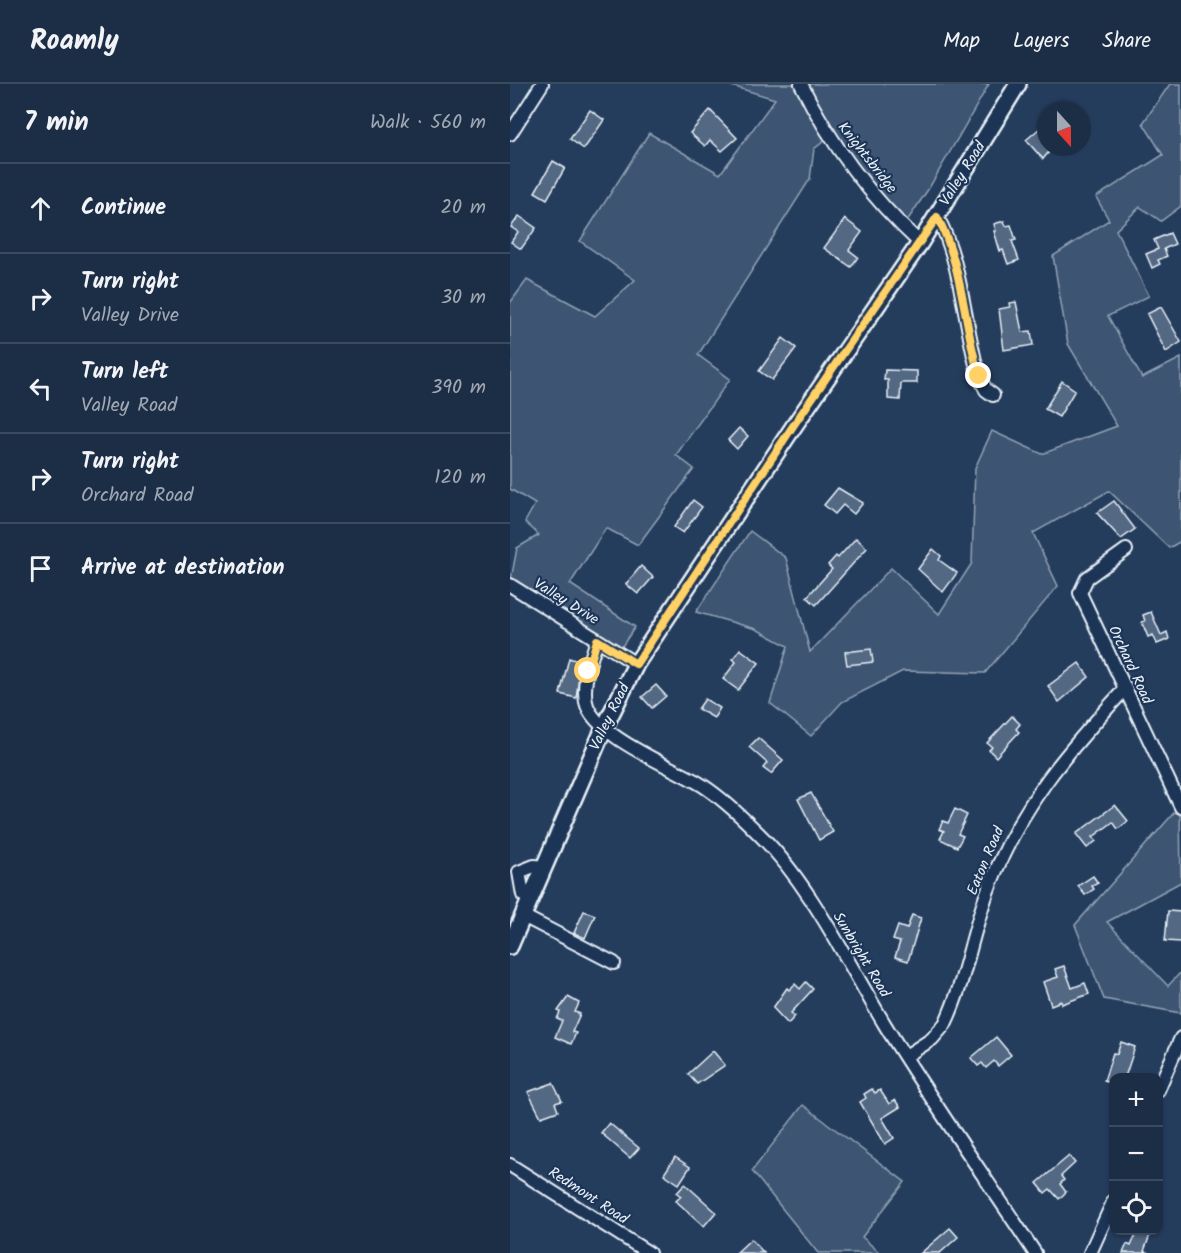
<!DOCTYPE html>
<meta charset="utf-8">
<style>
:root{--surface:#1c2e46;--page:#293a51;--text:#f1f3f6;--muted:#a0a8b3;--line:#3a4a5f}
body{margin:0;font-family:Kalam,sans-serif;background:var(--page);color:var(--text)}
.controls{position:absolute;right:18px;bottom:18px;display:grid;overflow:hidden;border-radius:12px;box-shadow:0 2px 4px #0004}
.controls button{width:54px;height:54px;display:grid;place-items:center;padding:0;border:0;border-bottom:2px solid var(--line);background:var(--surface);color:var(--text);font:30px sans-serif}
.compass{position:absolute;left:527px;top:18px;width:54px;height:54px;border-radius:50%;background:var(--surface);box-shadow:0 2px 4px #0004;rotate:159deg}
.stop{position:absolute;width:18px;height:18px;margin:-14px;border:4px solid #ffd166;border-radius:50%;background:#fff}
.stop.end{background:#ffd166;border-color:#fff;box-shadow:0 2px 6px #0008}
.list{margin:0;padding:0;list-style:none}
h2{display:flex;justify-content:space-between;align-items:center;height:78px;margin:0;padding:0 24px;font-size:26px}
h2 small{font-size:20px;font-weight:400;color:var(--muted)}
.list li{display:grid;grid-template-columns:39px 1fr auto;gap:18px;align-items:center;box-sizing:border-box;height:90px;padding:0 24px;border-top:2px solid var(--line)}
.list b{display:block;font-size:22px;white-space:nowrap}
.list p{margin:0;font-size:20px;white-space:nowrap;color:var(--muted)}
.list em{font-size:20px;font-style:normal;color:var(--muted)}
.icon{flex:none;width:33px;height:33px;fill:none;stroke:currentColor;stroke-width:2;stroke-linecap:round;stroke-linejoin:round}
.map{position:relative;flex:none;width:671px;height:1169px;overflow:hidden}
header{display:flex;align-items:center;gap:36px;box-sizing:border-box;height:84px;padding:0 30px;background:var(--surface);border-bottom:2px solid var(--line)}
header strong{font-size:28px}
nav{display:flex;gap:33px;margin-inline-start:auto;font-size:21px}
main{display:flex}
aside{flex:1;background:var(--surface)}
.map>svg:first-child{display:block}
.green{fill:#3e5472;stroke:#93a2b5;stroke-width:1.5}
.building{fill:#536782;stroke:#e8f1f8;stroke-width:1.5}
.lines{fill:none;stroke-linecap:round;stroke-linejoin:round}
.minor-casing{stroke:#e8f1f8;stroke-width:16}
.major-casing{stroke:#e8f1f8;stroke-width:20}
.minor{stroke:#1d3557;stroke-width:12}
.major{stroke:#1d3557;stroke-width:15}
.route{stroke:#ffd166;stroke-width:8}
.labels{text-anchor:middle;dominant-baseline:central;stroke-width:4.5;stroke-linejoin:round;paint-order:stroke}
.street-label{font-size:15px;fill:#e8f1f8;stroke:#1d3557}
</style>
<header>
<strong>Roamly</strong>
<nav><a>Map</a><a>Layers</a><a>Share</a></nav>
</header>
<main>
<aside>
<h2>7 min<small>Walk · 560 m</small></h2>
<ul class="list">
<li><svg class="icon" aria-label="ahead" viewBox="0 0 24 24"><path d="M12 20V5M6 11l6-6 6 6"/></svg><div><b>Continue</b></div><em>20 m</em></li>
<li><svg class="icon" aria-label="right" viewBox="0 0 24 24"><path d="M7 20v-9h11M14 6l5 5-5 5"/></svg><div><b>Turn right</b><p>Valley Drive</p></div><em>30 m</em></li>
<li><svg class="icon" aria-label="left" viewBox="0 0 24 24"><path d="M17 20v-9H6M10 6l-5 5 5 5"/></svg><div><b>Turn left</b><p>Valley Road</p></div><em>390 m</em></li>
<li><svg class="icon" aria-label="right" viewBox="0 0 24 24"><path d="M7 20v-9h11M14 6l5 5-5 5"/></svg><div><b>Turn right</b><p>Orchard Road</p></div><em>120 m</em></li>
<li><svg class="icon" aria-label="arrive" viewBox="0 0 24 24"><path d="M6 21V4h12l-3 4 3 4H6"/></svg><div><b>Arrive at destination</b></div></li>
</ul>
</aside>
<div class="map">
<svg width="671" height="1169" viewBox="0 0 671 1169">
<rect width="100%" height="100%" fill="#253d5d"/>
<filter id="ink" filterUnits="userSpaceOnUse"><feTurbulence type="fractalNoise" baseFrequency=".0167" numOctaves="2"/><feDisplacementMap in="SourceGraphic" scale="12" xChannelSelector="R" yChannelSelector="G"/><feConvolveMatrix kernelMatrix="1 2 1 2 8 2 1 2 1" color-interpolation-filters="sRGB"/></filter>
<g filter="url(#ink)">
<g class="green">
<path d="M215,0H479L419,104L393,143L317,55L304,65L300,95L188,271L220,295L166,371L184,385L128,461L96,444L60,500L125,543L106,571L0,501L7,464L29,451L15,438L25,420L0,405V219L17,196L85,232L125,196L70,157L139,49L210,90L265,15Z"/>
<path d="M660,0H671V122L651,137L630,123L606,146L639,212L598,232L632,294L671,274V457L659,464L599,407L523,449L548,502L475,589L393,587L332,618L301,652L260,619L278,562L246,545L186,528L240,447L276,474L300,568L381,484L429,530L462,479L465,384L482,347L532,370L607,342L558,260L543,172L599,136L586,113L653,71L633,39Z"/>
<path d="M670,722L671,798L597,838L658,902L671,888V929L594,915L565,841Z"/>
<path d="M293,1021L395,1098L352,1153L370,1169H308L242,1087Z"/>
</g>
<g class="building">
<path d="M80,26L94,36L74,65L60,55Z"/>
<path d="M200,26L227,54L212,67L200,56L195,62L180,49Z"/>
<path d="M530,44L536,52V63H543L533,75L516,56Z"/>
<path d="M43,77L55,84L37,115L25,108Z"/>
<path d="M9,132L26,144L11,165L1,158L8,148L1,143Z"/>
<path d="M335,135L352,148L339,166L348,173L341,183L314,164Z"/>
<path d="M494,137L496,142L501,141L506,156L502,157L509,176L498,180L493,166L490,167L484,147H486L484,140Z"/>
<path d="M660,149L665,160L654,165L657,172L648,176L650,180L642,184L636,170L648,165L644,156Z"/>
<path d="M506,218L512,248L521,247L523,261L494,266L489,225L500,223L499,219Z"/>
<path d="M651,223L671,258L656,268L637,230Z"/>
<path d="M273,254L286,264L262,296L249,287Z"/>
<path d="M375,286L407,287V299H391L390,316L378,315V296H374Z"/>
<path d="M552,297L565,306L549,333L535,325Z"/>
<path d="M229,344L238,352L227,365L218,356Z"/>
<path d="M328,404L353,419L344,430L333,421L325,430L314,421Z"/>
<path d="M183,416L192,423L173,449L164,443Z"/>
<path d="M604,417L625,445L611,455L587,429Z"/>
<path d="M346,454L357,464L306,521L297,513L322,485L318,481L326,472L328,474Z"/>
<path d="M423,465L431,472L429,476L447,489L433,508L408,485Z"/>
<path d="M131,482L143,493L128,510L116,500Z"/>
<path d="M641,528L651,551L657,548L659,555L647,560L643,551L638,553L632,538L635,537L633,531Z"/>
<path d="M230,565L249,579L228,606L213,595L226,578L223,575Z"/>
<path d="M361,565L363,578L337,581L335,568Z"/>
<path d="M59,574L71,578L66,614L50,610Z"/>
<path d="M569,579L579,593L549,618L538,602Z"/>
<path d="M146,601L156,612L142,624L132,613Z"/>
<path d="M195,615L210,624L204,634L188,625Z"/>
<path d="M502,632L510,640L506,645L509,648L486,673L479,666L482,663L477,659Z"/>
<path d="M248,654L273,676L261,690L253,684L257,679L239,663Z"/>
<path d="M301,709L323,748L309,756L288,715Z"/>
<path d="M605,721L618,737L608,745L603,738L583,753L586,757L577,764L566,750Z"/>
<path d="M445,725L457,731L448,750L453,752L447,763L430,755L434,747L429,745L433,737L438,739Z"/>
<path d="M583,792L588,799L582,802L584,805L575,811L568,802Z"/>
<path d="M74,827L85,831L75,854L64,849Z"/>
<path d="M658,827L671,828V858L655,857Z"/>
<path d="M402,831L411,834L398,877L385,873L390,858L383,856L388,842L397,845Z"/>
<path d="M554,882L562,904L575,899L579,910L552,920L551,917L541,921L533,898L548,893L545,885Z"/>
<path d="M296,898L303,905L281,929L285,932L278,940L263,924L277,904L279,906L285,900L290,905Z"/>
<path d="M58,913L69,919L65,928L70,930L62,948L66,949L61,960L45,953L52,937L47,935L50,928L48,927Z"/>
<path d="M486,953L501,971L488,982L484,977L476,984L472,979L468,982L461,974Z"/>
<path d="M611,958L625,963L615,993H603V1000L594,997L603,969L607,970Z"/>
<path d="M203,967L215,981L187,1000L178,990Z"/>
<path d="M43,999L52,1017L45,1019L48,1027L31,1033L18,1008Z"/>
<path d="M362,1005L365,1009L370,1006L379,1020L385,1016L390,1023L372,1034L384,1054L375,1060L350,1018L356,1014L354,1010Z"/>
<path d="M99,1039L129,1064L120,1074L91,1049Z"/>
<path d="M559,1072L565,1079L551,1092L554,1096L550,1100L556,1108L549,1115L540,1105L535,1109L527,1099Z"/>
<path d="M165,1073L180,1083L169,1100L154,1090Z"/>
<path d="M175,1100L206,1128L194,1142L166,1117L171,1112L167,1109Z"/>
<path d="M440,1144L448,1153L430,1169H411Z"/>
<path d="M628,1146H642L634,1167L639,1169H613L617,1160L621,1162Z"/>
<path d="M241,1155L254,1169H226Z"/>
</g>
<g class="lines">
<defs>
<g id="minor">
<path d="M291,0C321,61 360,113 410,159"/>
<path d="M0,50L32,0"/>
<path d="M427,133C451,174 455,245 469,292L476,306L483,311"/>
<path d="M616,466L577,494L570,509L671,723"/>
<path d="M0,501L126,580"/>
<path d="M87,556C81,575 72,597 76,618C83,652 163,683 192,701C212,714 230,731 247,748C300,799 337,878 375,941C422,1018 475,1093 525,1169"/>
<path d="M20,815L13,811L9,788L24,782L34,783"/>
<path d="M13,832L104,879"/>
<path d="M396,972L422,955L435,940C456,896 462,846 480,801C513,718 555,670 614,606"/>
<path d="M648,1006L671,954"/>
<path d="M0,1081L139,1169"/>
<path d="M580,1169L604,1116"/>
</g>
<path id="major" d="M0,862L94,644L126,580L286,339L410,159L508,0"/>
</defs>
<use href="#minor" class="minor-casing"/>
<use href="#major" class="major-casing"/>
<use href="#minor" class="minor"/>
<use href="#major" class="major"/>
</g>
</g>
<g class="lines" filter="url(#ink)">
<path class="route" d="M78,587L87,556L126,580L285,339L427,133C451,175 455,244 469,292"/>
</g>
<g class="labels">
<g class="street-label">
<text transform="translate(357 74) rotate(52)">Knightsbridge</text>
<text transform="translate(453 90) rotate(-58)">Valley Road</text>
<text transform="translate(56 518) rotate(32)">Valley Drive</text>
<text transform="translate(620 581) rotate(65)">Orchard Road</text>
<text transform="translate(100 633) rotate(-64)">Valley Road</text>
<text transform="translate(476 777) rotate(-67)">Eaton Road</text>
<text transform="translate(351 871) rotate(59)">Sunbright Road</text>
<text transform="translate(78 1112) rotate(33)">Redmont Road</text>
</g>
</g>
</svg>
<div class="controls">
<button>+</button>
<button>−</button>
<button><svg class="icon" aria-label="locate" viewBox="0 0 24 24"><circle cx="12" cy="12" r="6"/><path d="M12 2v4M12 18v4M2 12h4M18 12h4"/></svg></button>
</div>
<svg class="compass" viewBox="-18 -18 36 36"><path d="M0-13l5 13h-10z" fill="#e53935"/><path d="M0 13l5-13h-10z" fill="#a0a8b3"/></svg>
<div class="stop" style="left:78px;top:587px"></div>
<div class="stop end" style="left:469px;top:292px"></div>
</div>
</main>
